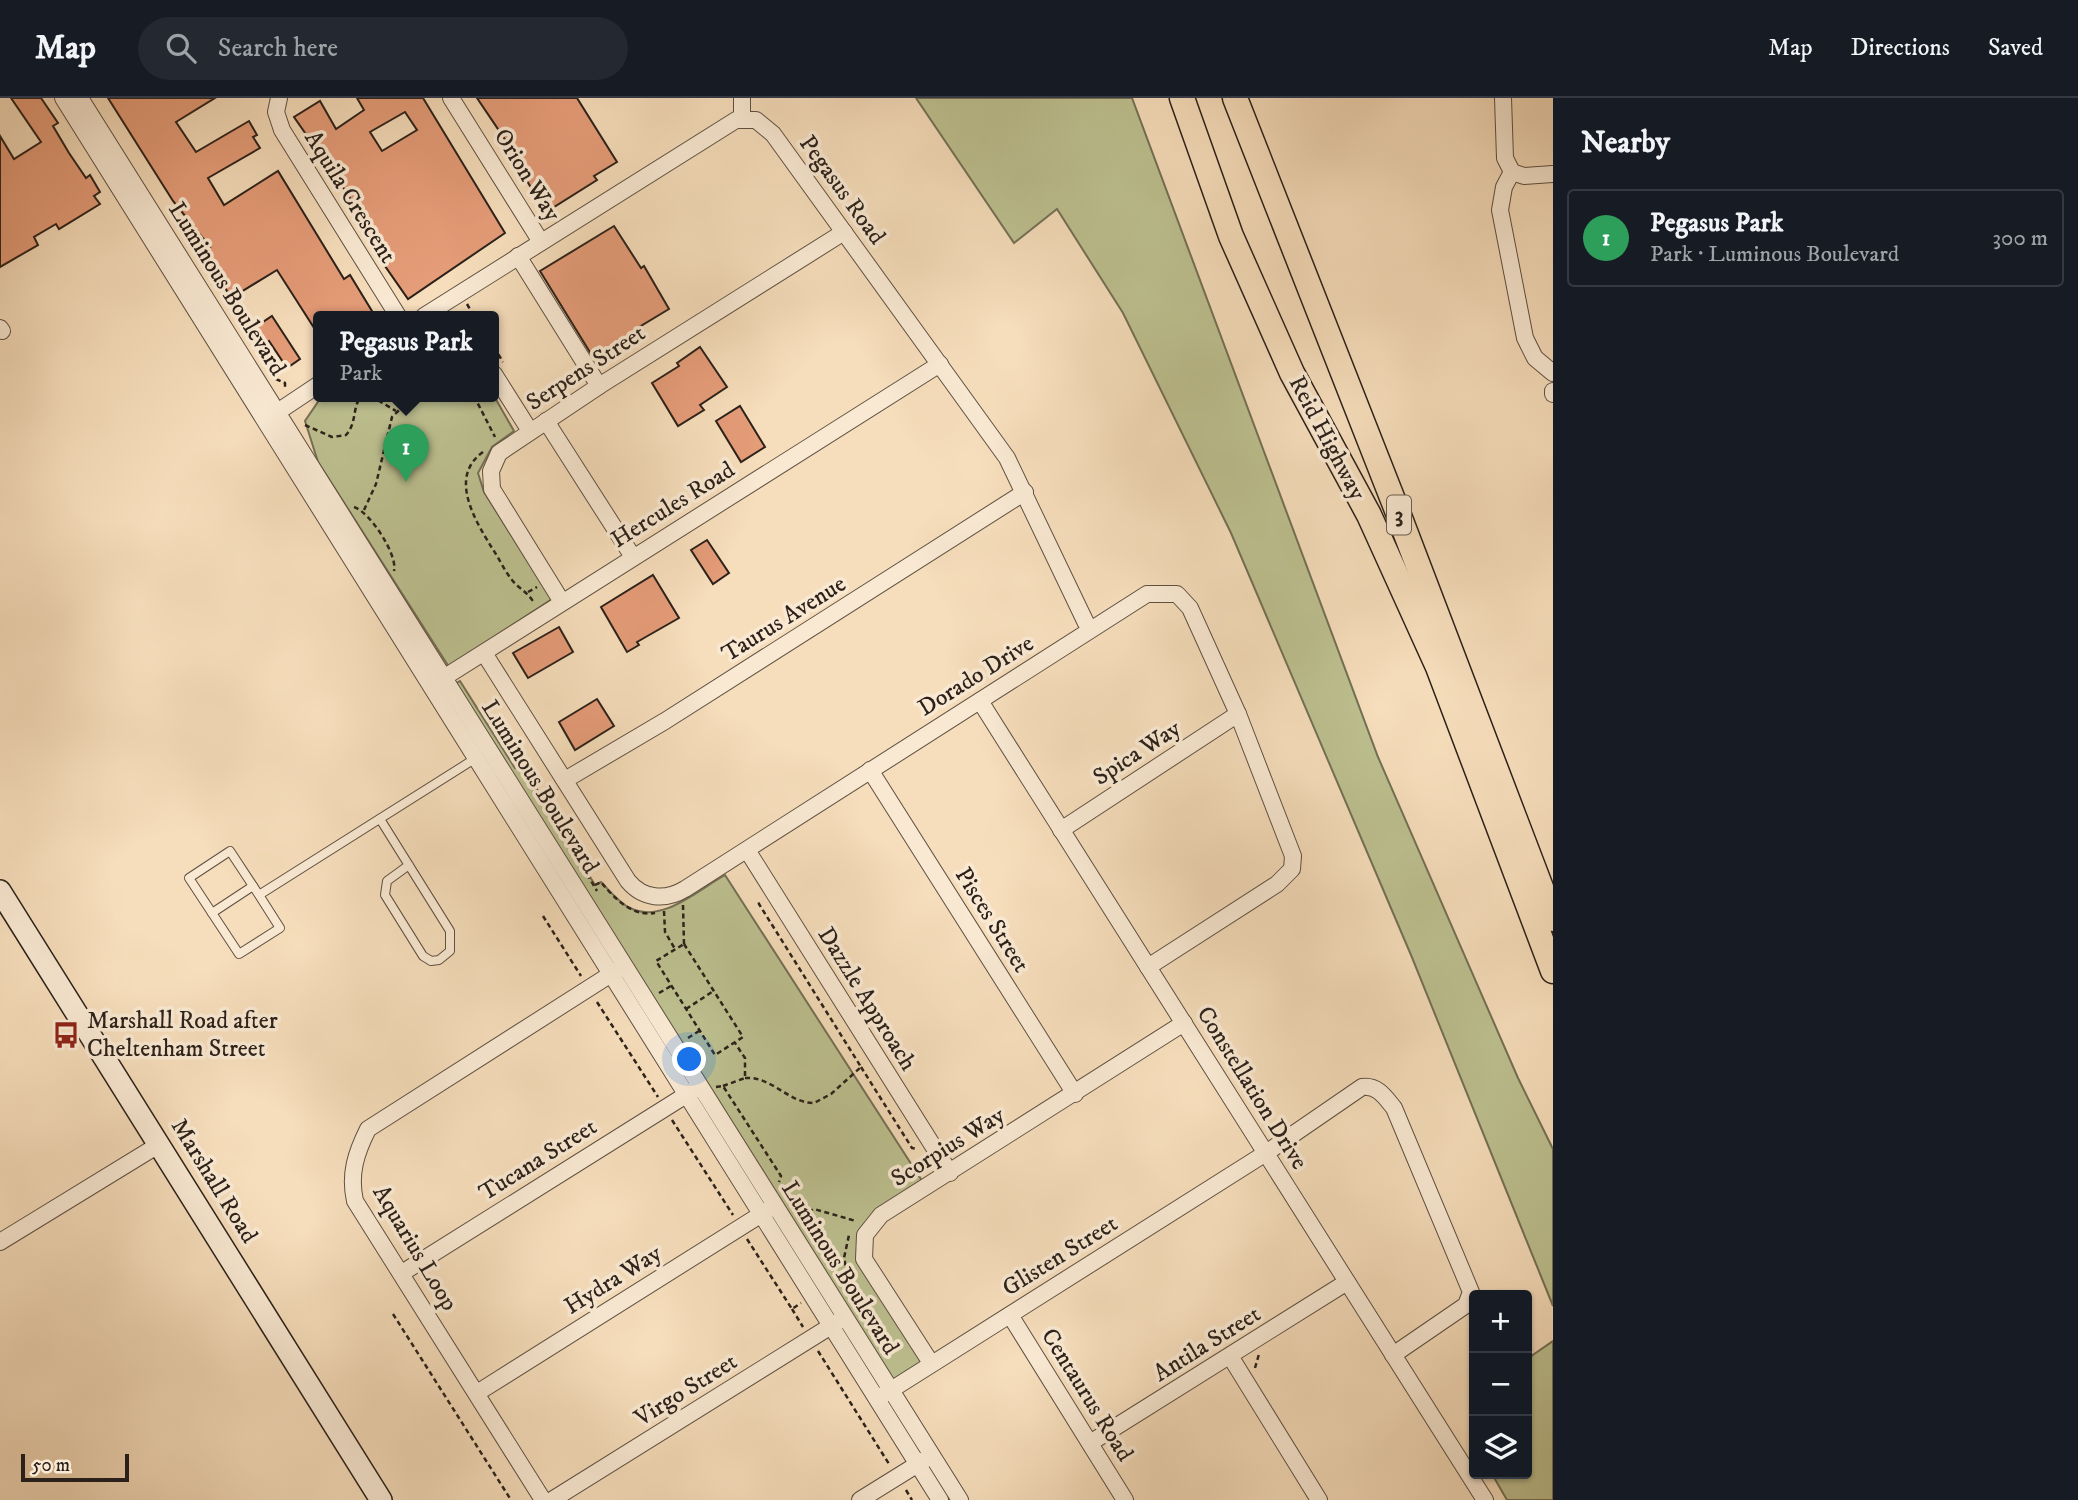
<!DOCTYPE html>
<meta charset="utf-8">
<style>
:root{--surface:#171b24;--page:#242831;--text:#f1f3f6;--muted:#9ea1a6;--line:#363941;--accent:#0b8043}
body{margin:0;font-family:"IM FELL DW Pica",serif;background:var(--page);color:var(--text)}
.controls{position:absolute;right:21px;bottom:21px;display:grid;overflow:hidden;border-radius:7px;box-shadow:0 2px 5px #0004}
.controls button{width:63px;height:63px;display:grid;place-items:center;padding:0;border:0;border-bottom:2px solid var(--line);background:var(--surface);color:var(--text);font:35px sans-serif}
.scale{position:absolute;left:21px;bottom:18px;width:108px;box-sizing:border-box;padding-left:7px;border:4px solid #2b211a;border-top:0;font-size:19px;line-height:24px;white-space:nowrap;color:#2b211a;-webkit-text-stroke:5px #f9e9d3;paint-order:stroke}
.you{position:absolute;left:690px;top:962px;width:24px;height:24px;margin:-18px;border:5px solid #fff;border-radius:50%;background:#1a73e8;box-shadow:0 0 0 10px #1a73e833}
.badge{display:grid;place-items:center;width:46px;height:46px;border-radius:50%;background:var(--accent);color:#fff;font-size:23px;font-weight:700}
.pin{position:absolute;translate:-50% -58px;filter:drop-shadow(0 2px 4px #0008)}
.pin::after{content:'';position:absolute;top:37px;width:24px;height:21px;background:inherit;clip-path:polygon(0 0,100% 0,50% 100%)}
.popup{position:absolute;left:313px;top:213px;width:186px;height:91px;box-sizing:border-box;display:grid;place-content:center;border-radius:7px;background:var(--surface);filter:drop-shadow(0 2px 5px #0005);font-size:23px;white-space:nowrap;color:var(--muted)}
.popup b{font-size:26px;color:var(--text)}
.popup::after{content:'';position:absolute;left:50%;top:100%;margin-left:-14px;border:14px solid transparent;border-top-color:var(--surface)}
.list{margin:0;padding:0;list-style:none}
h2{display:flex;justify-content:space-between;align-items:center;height:91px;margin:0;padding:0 28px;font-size:30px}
h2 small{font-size:23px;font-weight:400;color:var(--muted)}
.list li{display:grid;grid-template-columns:46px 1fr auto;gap:21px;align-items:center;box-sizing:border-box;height:98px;margin:0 14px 14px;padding:0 14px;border:2px solid var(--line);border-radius:7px}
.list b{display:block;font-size:26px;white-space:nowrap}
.list p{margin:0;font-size:23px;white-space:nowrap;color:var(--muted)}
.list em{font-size:23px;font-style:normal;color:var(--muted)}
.icon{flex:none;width:38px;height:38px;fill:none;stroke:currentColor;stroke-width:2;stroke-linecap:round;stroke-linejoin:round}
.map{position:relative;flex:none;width:1553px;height:1402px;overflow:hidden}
header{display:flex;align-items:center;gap:42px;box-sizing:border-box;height:98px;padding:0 35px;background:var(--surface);border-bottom:2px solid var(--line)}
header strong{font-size:33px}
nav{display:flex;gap:38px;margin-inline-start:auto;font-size:24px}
.search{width:490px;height:63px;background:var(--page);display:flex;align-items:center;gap:18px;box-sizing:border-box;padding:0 24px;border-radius:38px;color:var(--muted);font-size:26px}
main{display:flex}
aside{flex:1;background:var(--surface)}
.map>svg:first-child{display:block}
.green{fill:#bdc090;stroke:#747055;stroke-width:2}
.building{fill:#e59c78;stroke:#2b211a;stroke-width:2;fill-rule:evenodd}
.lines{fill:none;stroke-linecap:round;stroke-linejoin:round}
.service-casing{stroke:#5e5042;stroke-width:10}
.minor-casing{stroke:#5e5042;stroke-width:18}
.secondary-casing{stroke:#2b211a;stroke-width:24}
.trunk-casing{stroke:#2b211a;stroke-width:27}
.path{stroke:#2b211a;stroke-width:2.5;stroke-dasharray:5 3.5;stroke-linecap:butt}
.service{stroke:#f9e9d3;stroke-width:8}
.minor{stroke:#f9e9d3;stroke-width:16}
.secondary{stroke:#f9e9d3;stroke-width:21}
.trunk{stroke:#f6ddbb;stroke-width:24}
.labels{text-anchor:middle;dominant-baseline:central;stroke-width:7;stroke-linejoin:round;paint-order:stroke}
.shield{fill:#f9e9d3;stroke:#695d52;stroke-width:2}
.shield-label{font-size:23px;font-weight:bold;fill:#2b211a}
.street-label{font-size:24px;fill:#2b211a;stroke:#f9e9d3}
.poi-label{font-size:24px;fill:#2b211a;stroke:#f9e9d3;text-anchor:start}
</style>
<header>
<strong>Map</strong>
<div class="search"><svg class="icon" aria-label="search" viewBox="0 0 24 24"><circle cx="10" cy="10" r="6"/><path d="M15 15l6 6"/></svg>Search here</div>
<nav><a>Map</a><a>Directions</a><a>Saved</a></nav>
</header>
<main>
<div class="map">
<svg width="1553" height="1402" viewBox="0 0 1553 1402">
<rect width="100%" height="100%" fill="#f6ddbb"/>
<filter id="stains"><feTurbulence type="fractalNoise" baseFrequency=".00286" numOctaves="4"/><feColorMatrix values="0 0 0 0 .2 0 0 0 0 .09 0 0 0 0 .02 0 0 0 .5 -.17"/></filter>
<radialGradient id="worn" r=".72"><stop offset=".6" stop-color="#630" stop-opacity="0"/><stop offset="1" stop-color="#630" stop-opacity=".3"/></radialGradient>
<g class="green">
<path d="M916,0H1132L1378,659L1518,980L1553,1051V1208L1411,857L1231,435L1123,215L1057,111L1014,145Z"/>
<path d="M322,298H494L514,333L492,349L478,375L484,394L552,501L449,569L318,364L305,323Z"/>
<path d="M460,583L515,670L525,672L595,787L601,784C609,792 619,805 630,810C662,826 698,792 725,777L926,1089L881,1117L865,1161L931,1265L890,1292L451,588Z"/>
<path d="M1553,1243V1402H1507L1492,1376H1527V1261Z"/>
</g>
<g class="building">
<path d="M11,0H41L58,25L53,28L69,55L86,80L90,77L100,94L94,98L100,106L59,131L56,126L34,139L38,147L0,169V38L14,61L41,44Z"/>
<path d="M108,0H215L176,24L196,54L249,23L257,37L253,39L260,50L208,80L224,107L278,73L344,181L350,177L375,218H318V236L277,172L231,200L216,174L219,172L206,151L210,149L173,103Z"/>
<path d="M357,0H423L505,135L408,201L385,168L388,165L347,95L294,19L320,3L336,31L364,12ZM405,14L417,32L382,53L370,34Z"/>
<path d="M477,0H577L617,64L594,78L597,82L546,114L527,83L531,80Z"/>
<path d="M614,128L641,170L644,168L669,211L641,228L643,232L596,264L540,173Z"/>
<path d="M272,218L300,261L287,270L269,243L265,246L254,230Z"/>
<path d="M700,249L727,289L700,307L704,312L678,328L652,285L679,268L677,265Z"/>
<path d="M740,308L765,349L741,364L716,323Z"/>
<path d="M707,442L729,475L713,486L691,452Z"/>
<path d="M653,477L679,520L637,544L639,547L627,554L601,509Z"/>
<path d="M559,529L573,554L528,580L513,555Z"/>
<path d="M597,601L614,628L575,652L559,624Z"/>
</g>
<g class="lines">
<defs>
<g id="service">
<path d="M380,721L450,833V853L439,862L431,863L423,858L385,797L387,783L409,767"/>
<path d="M259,797L230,753L189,780L239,856L280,830L259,797L476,660"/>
<path d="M212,815L253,788"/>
</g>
<g id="minor">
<path d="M63,0L940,1402"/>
<path d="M80,0L960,1402"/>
<path d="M279,0L276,14L282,32L398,218"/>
<path d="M451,0L541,144"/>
<path d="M742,0V20"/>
<path d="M1503,0L1505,60L1512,74"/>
<path d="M1512,74L1504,89L1500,112L1525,240L1535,260L1553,275"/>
<path d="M1512,74L1524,78L1553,76"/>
<path d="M518,158L599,288"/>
<path d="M424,218L736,22H756L773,36L1007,360L1086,525"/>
<path d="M0,230L2,233"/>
<path d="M494,276L530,333"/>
<path d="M1553,293V296"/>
<path d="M270,319L318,287"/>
<path d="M546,323L633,459"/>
<path d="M562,504L492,391L491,373L499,355L599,288L844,134"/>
<path d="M484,555L628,783C643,801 665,803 685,791L1147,496H1177L1190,510L1238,616L1293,758L1292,771L1277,786L1148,869"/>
<path d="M437,584L940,266"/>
<path d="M980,603L1485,1402"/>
<path d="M870,672L1075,996"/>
<path d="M565,682L665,623L1025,394"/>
<path d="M1061,732L1238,616"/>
<path d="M747,752L950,1075"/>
<path d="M0,1144L160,1046"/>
<path d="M402,1175L694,992"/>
<path d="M1010,1217L1125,1402"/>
<path d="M1230,1258L1319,1402"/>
<path d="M931,1265L864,1161L865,1137L881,1117L1184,925"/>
<path d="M477,1295L768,1112"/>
<path d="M883,1297L1266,1055L1362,989C1378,987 1385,999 1394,1010L1471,1194L1466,1207L1393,1257"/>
<path d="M1090,1345L1347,1184"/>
<path d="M543,1402L355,1103C349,1076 356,1055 368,1031L619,871"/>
<path d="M552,1402L839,1223"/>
<path d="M860,1402L926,1361"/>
</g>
<path id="secondary" d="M0,793L381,1402"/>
<g id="trunk">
<path d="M1182,0L1231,138L1292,275L1369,417L1438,569L1553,873"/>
<path d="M1235,0L1395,407L1553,821"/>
</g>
</defs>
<use href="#service" class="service-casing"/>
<use href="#minor" class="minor-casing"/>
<use href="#secondary" class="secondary-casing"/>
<use href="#trunk" class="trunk-casing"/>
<g class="path">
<path d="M542,116L556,118"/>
<path d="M467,206L474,218"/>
<path d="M494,249L503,264"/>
<path d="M276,281L285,285V289"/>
<path d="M371,298L396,313"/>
<path d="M474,298L495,339"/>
<path d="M305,327L332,339L346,337C357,325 352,310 361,298"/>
<path d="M483,354C448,379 475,422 492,450C499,460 504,472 512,482C519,491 528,494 534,505"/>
<path d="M354,409C370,414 398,457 394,473"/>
<path d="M364,412L376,386L392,319L414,298"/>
<path d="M528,494L537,489"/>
<path d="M519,671L525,672L597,793"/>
<path d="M558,727L570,719"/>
<path d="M595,787L601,784C614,800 632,819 655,815"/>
<path d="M683,807L684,846"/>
<path d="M664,813L665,834L675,851"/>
<path d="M543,818L581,878"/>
<path d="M684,846L743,939L715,957L656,863Z"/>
<path d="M659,895L671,888"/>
<path d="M597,904L658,999"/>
<path d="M686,911L712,894"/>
<path d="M688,940L699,933"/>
<path d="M861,969L912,1050L918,1051"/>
<path d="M745,980C772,978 788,1005 814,1005L831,996L861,969L759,806L758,801"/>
<path d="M723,988L745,980V960L735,945"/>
<path d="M716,989L723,988L781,1078L779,1084"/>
<path d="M672,1022L733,1117"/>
<path d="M801,1118L814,1111L856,1123"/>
<path d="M747,1141L792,1211L801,1205"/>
<path d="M839,1180L847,1175L844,1160L849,1137"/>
<path d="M792,1211L803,1229"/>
<path d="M393,1216L511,1402"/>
<path d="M818,1253L889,1366"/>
<path d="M1255,1270L1259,1256"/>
<path d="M906,1392L912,1402"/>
</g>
<use href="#service" class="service"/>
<use href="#minor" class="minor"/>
<use href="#secondary" class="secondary"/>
<use href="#trunk" class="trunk"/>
</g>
<defs>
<symbol id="bus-bare" viewBox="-9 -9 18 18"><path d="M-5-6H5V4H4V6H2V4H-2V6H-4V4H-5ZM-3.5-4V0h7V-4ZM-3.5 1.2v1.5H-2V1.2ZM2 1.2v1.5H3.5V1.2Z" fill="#8f2418" stroke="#f9e9d3" stroke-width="2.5" paint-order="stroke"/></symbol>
</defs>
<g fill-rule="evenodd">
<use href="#bus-bare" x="47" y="918" width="38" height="38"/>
</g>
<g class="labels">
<rect class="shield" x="1387" y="397.5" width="24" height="39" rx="5"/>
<g class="shield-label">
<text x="1399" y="417">3</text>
</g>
<g class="street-label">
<text transform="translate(527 77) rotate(58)">Orion Way</text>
<text transform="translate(842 92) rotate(54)">Pegasus Road</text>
<text transform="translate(350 99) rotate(58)">Aquila Crescent</text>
<text transform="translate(227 191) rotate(58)">Luminous Boulevard</text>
<text transform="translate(586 270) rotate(-33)">Serpens Street</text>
<text transform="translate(1327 340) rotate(62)">Reid Highway</text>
<text transform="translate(673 407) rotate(-32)">Hercules Road</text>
<text transform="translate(784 521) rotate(-32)">Taurus Avenue</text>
<text transform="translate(976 578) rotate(-32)">Dorado Drive</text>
<text transform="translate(1137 655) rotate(-33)">Spica Way</text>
<text transform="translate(540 689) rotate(58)">Luminous Boulevard</text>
<text transform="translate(992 822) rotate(58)">Pisces Street</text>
<text transform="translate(867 901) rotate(58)">Dazzle Approach</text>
<text transform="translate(1252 990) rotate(58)">Constellation Drive</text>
<text transform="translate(948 1049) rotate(-32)">Scorpius Way</text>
<text transform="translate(538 1062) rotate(-32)">Tucana Street</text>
<text transform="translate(214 1083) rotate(58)">Marshall Road</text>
<text transform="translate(415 1150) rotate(59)">Aquarius Loop</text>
<text transform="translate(1060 1158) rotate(-32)">Glisten Street</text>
<text transform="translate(840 1170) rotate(58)">Luminous Boulevard</text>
<text transform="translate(613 1182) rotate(-32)">Hydra Way</text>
<text transform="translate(1207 1246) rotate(-32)">Antila Street</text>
<text transform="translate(686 1292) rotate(-32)">Virgo Street</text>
<text transform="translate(1087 1297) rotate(58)">Centaurus Road</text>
</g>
<g class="poi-label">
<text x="87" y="923">Marshall Road after<tspan x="87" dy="28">Cheltenham Street</tspan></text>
</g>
</g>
<rect width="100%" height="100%" filter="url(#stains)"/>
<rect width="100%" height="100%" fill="url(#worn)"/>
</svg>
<div class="controls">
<button>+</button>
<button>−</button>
<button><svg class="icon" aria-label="layers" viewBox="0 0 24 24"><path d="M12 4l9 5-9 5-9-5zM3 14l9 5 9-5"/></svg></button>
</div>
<div class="scale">50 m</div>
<div class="you"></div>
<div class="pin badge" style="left:406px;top:384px;background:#2e9e5b">1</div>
<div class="popup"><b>Pegasus Park</b>Park</div>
</div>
<aside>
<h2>Nearby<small></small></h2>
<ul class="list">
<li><span class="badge" style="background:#2e9e5b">1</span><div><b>Pegasus Park</b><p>Park · Luminous Boulevard</p></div><em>300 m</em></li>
</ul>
</aside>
</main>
